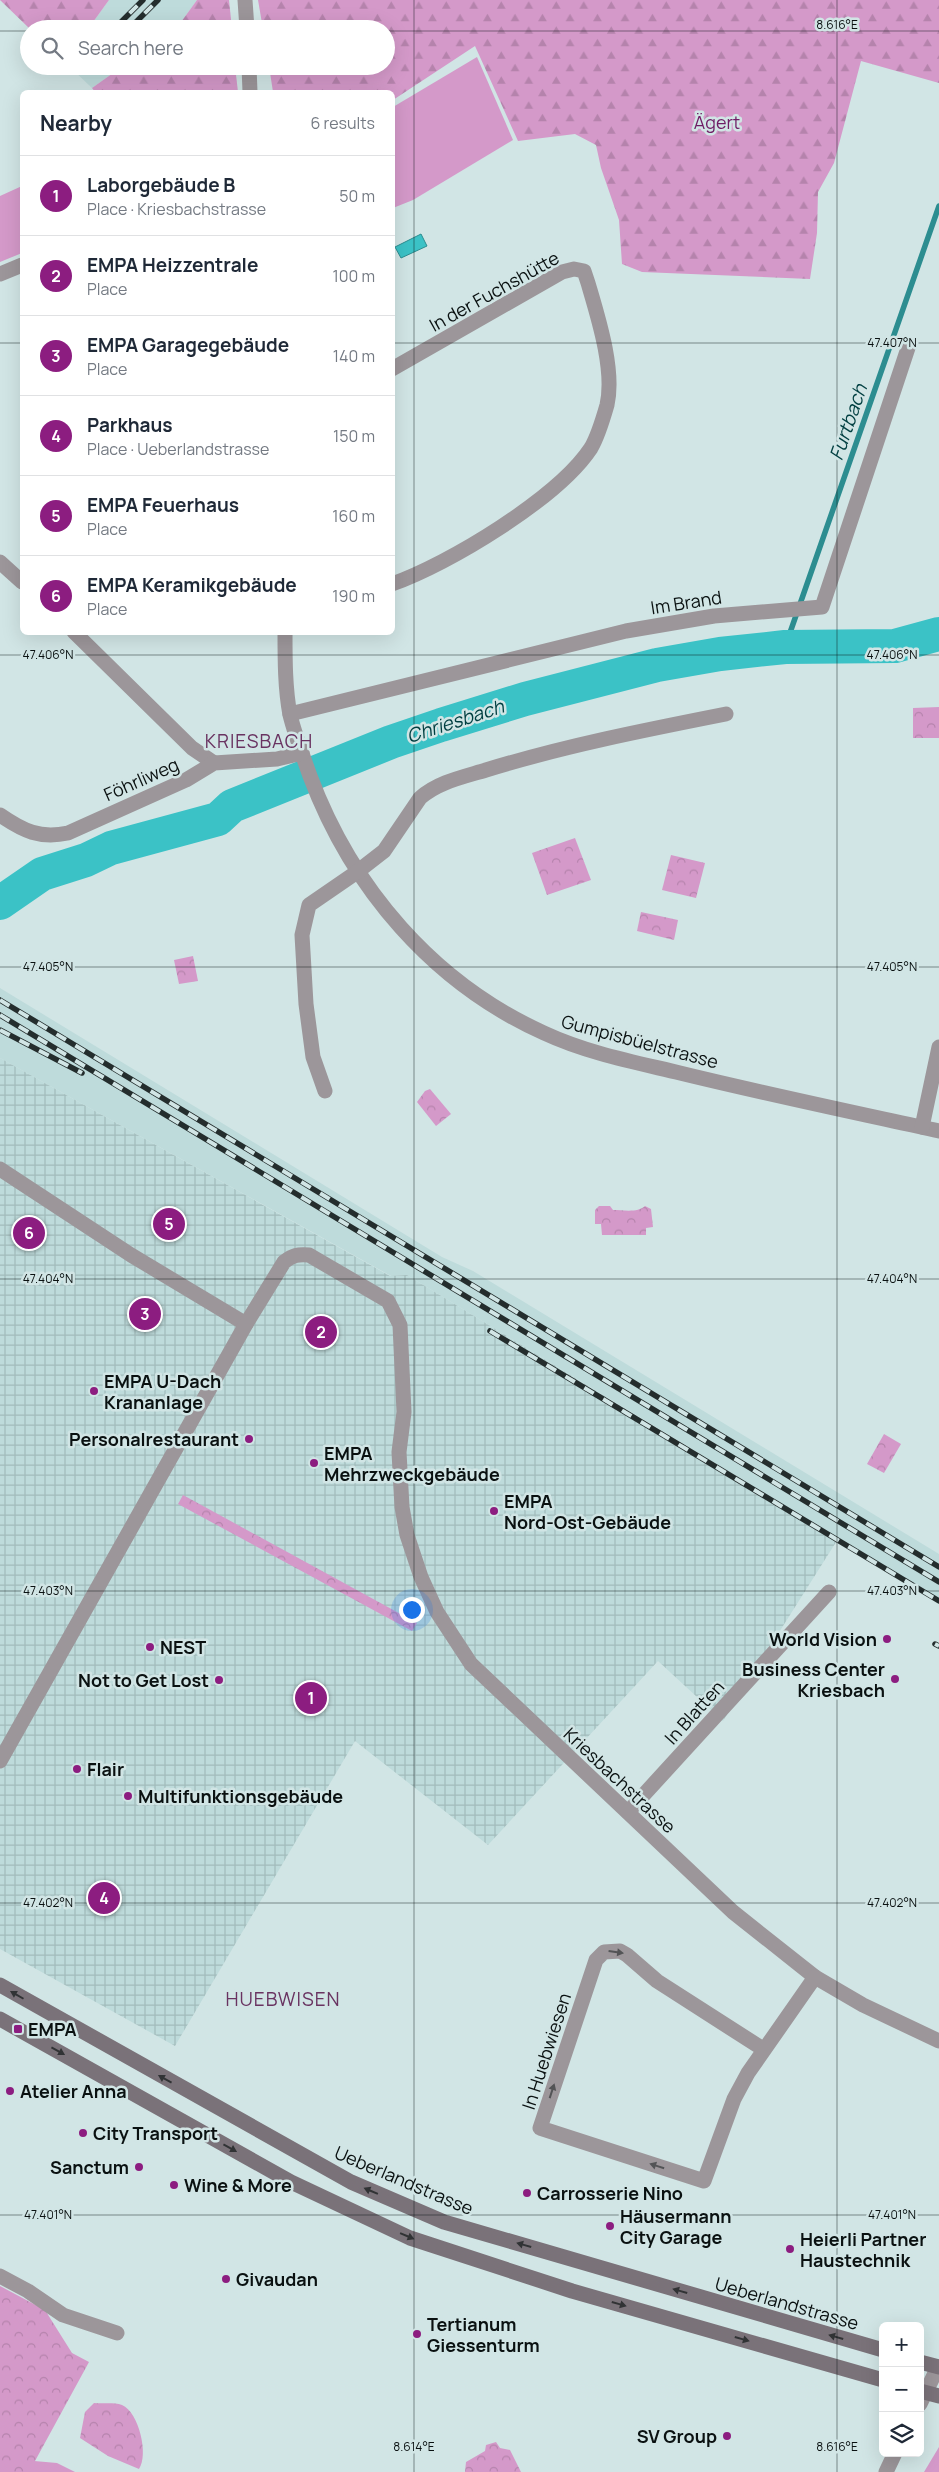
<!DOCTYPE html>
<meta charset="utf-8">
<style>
:root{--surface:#fff;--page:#f2f2f3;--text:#1f2937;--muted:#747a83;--line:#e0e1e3;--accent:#8c1d80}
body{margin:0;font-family:Manrope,sans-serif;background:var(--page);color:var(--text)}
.controls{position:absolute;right:15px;bottom:15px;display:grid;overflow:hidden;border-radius:8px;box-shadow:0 5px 20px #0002}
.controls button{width:45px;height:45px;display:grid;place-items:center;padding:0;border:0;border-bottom:1px solid var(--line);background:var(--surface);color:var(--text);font:25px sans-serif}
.you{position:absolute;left:411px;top:1609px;width:18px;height:18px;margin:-12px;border:4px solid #fff;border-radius:50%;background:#1a73e8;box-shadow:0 0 0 8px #1a73e833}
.badge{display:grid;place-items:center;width:32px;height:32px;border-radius:50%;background:var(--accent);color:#fff;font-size:16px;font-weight:700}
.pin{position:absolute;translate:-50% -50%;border:2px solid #fff;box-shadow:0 1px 5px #0006}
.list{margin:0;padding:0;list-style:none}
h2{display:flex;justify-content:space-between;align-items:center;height:65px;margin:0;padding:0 20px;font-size:21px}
h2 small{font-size:16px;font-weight:400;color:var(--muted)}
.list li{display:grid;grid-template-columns:32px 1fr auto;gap:15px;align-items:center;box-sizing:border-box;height:80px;padding:0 20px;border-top:1px solid var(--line)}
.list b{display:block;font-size:19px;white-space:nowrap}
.list p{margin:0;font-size:16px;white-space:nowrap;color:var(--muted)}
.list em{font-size:16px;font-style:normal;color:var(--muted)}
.icon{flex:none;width:28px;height:28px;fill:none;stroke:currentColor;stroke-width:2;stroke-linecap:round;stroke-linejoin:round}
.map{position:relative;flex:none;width:939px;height:2472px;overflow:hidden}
.search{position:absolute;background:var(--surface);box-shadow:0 5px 20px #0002;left:20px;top:20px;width:375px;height:55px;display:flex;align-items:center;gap:12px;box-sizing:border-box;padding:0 18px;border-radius:28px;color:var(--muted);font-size:19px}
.panel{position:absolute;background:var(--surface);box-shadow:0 5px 20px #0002;left:20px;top:90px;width:375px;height:545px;border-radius:8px}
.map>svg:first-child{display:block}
.built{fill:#bedbdb}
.industrial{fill:url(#industrial-grid)}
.grass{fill:#d499c9}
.forest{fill:url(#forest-firs)}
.park{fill:url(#park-crowns)}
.water{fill:#3bc2c6;stroke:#2c8d90}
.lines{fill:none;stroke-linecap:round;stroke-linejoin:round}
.stream{stroke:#2c8d90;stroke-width:5.5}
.river{stroke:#3bc2c6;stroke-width:34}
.street{stroke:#9c969a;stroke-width:15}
.secondary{stroke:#7a7279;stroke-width:15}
.rail-casing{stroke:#242d2d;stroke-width:5.5}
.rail{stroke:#d1e5e5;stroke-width:4;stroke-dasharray:11;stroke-linecap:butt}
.oneway{fill:#535456}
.oneway2{fill:#313335}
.ticks{fill:none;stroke:#0a1111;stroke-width:1;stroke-opacity:0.45}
.poi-dot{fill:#8c1d80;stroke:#d1e5e5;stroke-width:2}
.labels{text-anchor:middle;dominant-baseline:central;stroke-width:5;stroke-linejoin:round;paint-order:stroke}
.park-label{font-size:18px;fill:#6e1c65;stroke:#d1e5e5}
.street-label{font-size:18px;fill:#0a1111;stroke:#d1e5e5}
.poi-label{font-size:18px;font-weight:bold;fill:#0a1111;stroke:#d1e5e5;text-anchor:start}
.water-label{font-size:19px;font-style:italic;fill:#003f41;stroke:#d1e5e5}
.neighbourhood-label{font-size:19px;letter-spacing:1px;fill:#693361;stroke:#d1e5e5}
.ticks-label{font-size:12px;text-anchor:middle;fill:#0a1111;stroke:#d1e5e5;stroke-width:5;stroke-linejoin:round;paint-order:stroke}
</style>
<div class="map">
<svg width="939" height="2472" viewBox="0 0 939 2472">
<defs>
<pattern id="industrial-grid" width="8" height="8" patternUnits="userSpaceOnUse" patternTransform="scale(1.25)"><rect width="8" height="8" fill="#bedbdb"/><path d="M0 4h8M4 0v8" fill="none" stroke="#a2bbbb"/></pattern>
<pattern id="forest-firs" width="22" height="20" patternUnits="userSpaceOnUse" patternTransform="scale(1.25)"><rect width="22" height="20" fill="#d499c9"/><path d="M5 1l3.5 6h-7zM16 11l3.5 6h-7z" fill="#b583ac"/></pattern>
<pattern id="park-crowns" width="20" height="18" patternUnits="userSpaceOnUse" patternTransform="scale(1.25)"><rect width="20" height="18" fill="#d499c9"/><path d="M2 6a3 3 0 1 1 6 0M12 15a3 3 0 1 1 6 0" fill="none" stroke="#b583ac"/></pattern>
</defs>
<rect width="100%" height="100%" fill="#d1e5e5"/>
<g class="built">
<path d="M109,0H197L176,29H88Z"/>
<path d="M69,66H123L92,88Z"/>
<path d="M0,988L442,1257L473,1271L939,1554V1600L407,1275L391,1276L0,1058Z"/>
</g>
<path class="industrial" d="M0,1058L390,1276L407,1275L838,1539L723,1721L658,1661L488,1845L355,1741L175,2046L0,1949Z"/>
<g class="grass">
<path d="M477,57L513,140L413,200L393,208V107Z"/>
<path d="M22,186V253L0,262V196Z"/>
<path d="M939,2447V2472H924Z"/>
<path d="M0,2458L57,2463L75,2472H0Z"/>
</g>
<g class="forest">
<path d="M0,0H109L88,29H30Z"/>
<path d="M197,0H229L232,29H176Z"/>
<path d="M258,0H939V83L861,61L834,163L818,192L817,233L810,279L642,272L622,264L619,220L601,168L596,145L575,134L518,141L475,46L393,100L392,92H273L269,66H386V29H263Z"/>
<path d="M123,66H235L238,92H95L92,88Z"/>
</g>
<g class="park">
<path d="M939,707V738H913V708Z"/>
<path d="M575,838L591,880L547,895L532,853Z"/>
<path d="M671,855L705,863L696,898L662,890Z"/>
<path d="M641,912L678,920L674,940L637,931Z"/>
<path d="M193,956L198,981L179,984L174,960Z"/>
<path d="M430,1089L451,1114L436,1126L417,1102L425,1091Z"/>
<path d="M599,1206H610L613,1210C623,1210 638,1213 645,1206L651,1209L653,1227L646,1228V1235H602L601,1224H595V1210Z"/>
<path d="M884,1434L901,1444L884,1473L867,1464Z"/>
<path d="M183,1495L417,1623L412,1631L178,1504Z"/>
<path d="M0,2286L45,2310L72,2353L89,2362L29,2472H0Z"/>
<path d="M94,2403C102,2404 114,2402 122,2405C139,2412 149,2455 139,2469L108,2456L80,2438L85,2412Z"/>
<path d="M496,2442L500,2448L510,2450L521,2472H465L466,2462L485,2451L486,2445Z"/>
</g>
<path class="water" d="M421,234L427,246L401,258L395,247Z"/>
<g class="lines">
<path class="stream" d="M785,647L939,206"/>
<path class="river" d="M0,903L42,874L86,860L111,848L218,819L232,806L391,742L441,725L525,699L657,665L720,654L785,647L895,646L939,634"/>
<g class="street">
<path d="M245,0L247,29"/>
<path d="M249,66L250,92"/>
<path d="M0,274L22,265"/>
<path d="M392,369L562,272L574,269L584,271L588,283C598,317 615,370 607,405C603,419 598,436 591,448C558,498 449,564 392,584"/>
<path d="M0,562L22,582"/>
<path d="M74,632L192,748L214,763"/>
<path d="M285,632C285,660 285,688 290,715C295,735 303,756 310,776C352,888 433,983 544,1033C587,1053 634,1062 680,1073C766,1094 852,1112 939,1131"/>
<path d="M290,714L626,631L714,616L822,607L909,345"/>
<path d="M0,815C23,831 40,839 68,833L186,780L214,763L277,759L302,753"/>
<path d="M325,1091L313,1057L306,1004L302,935L309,905L357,872L384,851L420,798C438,782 463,777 486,770C564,746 645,730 726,714"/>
<path d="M922,1127L939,1047"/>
<path d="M0,1169L131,1255L246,1324"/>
<path d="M0,1761L246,1324L284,1262C293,1255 298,1254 309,1255L388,1301L400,1325L404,1412L399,1452L402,1507L407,1535L421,1577L437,1612L471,1664L733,1912L815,1977L863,2005L939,2041"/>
<path d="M628,1812L829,1592"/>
<path d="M763,2049L657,1981L627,1955L620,1951L604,1952L596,1960L540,2128L704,2181L734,2099L748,2073L815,1977"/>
<path d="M0,2276L28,2291L63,2315L117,2333"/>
<path d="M920,2404L938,2367"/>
<path d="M886,2472L895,2453"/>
</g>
<g class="secondary">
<path d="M0,1985L351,2182L444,2222L883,2350"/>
<path d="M0,2019L291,2182L410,2238L572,2291L883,2380"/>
<path d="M920,2362L939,2367"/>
<path d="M920,2391L939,2396"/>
</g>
<defs>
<g id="rail">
<path d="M114,29L143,0"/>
<path d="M129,29L158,0"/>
<path d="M0,1000L939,1567"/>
<path d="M0,1015L939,1582"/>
<path d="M0,1030L82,1073"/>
<path d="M490,1331L939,1601"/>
<path d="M935,1644L939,1646"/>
</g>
</defs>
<use href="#rail" class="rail-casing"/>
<use href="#rail" class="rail"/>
</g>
<defs><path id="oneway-solid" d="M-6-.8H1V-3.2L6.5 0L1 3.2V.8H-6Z" transform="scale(1.25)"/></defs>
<g class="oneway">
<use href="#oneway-solid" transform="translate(616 1952) rotate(8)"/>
<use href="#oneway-solid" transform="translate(552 2091) rotate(-72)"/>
<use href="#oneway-solid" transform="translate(657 2166) rotate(-162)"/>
</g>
<g class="oneway2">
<use href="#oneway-solid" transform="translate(17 1995) rotate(-150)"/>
<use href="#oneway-solid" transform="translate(58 2051) rotate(29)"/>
<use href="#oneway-solid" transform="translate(165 2079) rotate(-151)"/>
<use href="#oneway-solid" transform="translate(230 2148) rotate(29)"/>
<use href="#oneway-solid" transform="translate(371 2191) rotate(-157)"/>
<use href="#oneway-solid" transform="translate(407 2236) rotate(23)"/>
<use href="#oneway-solid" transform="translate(524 2245) rotate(-164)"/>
<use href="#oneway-solid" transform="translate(680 2291) rotate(-164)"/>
<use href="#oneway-solid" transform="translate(619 2304) rotate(16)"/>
<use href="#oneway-solid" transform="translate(836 2337) rotate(-164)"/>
<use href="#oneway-solid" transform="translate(742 2339) rotate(16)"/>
</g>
<path class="ticks" d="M414,0V2472M837,0V2472M0,31H29M386,31H939M0,343H22M392,343H939M0,655H939M0,967H939M0,1279H939M0,1591H939M0,1903H939M0,2215H939"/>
<g class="poi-dot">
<circle cx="94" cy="1391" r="5"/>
<circle cx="249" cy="1439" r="5"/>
<circle cx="314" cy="1463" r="5"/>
<circle cx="494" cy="1511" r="5"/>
<circle cx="887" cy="1639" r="5"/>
<circle cx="150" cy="1647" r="5"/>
<circle cx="895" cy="1679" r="5"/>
<circle cx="219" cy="1680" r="5"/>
<circle cx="77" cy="1769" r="5"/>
<circle cx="128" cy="1796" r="5"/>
<rect x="13" y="2024" width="10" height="10" rx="2.5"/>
<circle cx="10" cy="2091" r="5"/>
<circle cx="83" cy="2133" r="5"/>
<circle cx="139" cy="2167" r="5"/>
<circle cx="174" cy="2185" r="5"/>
<circle cx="527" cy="2193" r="5"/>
<circle cx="610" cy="2226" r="5"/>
<circle cx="790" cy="2249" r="5"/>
<circle cx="226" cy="2279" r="5"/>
<circle cx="417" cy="2334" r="5"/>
<circle cx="727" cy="2436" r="5"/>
</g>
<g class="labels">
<g class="park-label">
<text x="717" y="122">Ägert</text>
</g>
<g class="street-label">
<text transform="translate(494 291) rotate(-29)">In der Fuchshütte</text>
<text transform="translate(686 602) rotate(-9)">Im Brand</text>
<text transform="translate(141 779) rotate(-24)">Föhrliweg</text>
<text transform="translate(640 1041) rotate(15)">Gumpisbüelstrasse</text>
<text transform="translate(694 1712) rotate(-48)">In Blatten</text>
<text transform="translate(620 1780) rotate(43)">Kriesbachstrasse</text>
<text transform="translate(546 2051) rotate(-72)">In Huebwiesen</text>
<text transform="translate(404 2180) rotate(23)">Ueberlandstrasse</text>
<text transform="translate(787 2303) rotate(16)">Ueberlandstrasse</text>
</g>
<g class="poi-label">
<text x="104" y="1381">EMPA U-Dach<tspan x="104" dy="21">Krananlage</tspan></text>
<text x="239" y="1439" text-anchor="end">Personalrestaurant</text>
<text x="324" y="1453">EMPA<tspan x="324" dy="21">Mehrzweckgebäude</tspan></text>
<text x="504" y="1501">EMPA<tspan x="504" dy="21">Nord-Ost-Gebäude</tspan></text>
<text x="877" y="1639" text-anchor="end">World Vision</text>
<text x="160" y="1647">NEST</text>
<text x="885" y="1669" text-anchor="end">Business Center<tspan x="885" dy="21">Kriesbach</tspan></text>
<text x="209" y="1680" text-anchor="end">Not to Get Lost</text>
<text x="87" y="1769">Flair</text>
<text x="138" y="1796">Multifunktionsgebäude</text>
<text x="28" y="2029">EMPA</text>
<text x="20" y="2091">Atelier Anna</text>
<text x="93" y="2133">City Transport</text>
<text x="129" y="2167" text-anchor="end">Sanctum</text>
<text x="184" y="2185">Wine &amp; More</text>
<text x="537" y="2193">Carrosserie Nino</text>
<text x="620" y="2216">Häusermann<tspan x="620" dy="21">City Garage</tspan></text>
<text x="800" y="2239">Heierli Partner<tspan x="800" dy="21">Haustechnik</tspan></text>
<text x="236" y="2279">Givaudan</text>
<text x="427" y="2324">Tertianum<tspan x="427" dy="21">Giessenturm</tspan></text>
<text x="717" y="2436" text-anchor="end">SV Group</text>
</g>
<g class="water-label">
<text transform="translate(848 422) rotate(-71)">Furtbach</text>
<text transform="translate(455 721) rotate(-18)">Chriesbach</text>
</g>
<g class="neighbourhood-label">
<text x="259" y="741">KRIESBACH</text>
<text x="283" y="1999">HUEBWISEN</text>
</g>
</g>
<g class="ticks-label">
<text x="837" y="29">8.616°E</text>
<text x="892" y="347">47.407°N</text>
<text x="48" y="659">47.406°N</text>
<text x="892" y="659">47.406°N</text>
<text x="48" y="971">47.405°N</text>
<text x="892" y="971">47.405°N</text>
<text x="48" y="1283">47.404°N</text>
<text x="892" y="1283">47.404°N</text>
<text x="48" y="1595">47.403°N</text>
<text x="892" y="1595">47.403°N</text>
<text x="48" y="1907">47.402°N</text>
<text x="892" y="1907">47.402°N</text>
<text x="48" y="2219">47.401°N</text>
<text x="892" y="2219">47.401°N</text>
<text x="414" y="2451">8.614°E</text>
<text x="837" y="2451">8.616°E</text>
</g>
</svg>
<div class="controls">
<button>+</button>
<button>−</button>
<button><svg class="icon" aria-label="layers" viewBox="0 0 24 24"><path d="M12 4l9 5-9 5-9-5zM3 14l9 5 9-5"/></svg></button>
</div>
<div class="you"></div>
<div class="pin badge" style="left:311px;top:1698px">1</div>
<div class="pin badge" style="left:321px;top:1332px">2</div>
<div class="pin badge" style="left:145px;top:1314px">3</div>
<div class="pin badge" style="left:104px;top:1898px">4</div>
<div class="pin badge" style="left:169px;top:1224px">5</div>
<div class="pin badge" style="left:29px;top:1233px">6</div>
<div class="search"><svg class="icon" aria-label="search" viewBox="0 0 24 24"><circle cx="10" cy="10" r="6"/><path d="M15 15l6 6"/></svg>Search here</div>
<section class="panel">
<h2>Nearby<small>6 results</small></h2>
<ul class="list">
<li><span class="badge">1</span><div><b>Laborgebäude B</b><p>Place · Kriesbachstrasse</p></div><em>50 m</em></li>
<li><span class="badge">2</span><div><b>EMPA Heizzentrale</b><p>Place</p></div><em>100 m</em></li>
<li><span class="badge">3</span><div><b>EMPA Garagegebäude</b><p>Place</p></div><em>140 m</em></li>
<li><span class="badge">4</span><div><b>Parkhaus</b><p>Place · Ueberlandstrasse</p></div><em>150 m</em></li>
<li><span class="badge">5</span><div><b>EMPA Feuerhaus</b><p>Place</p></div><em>160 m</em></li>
<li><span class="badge">6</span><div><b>EMPA Keramikgebäude</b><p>Place</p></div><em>190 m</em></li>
</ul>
</section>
</div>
